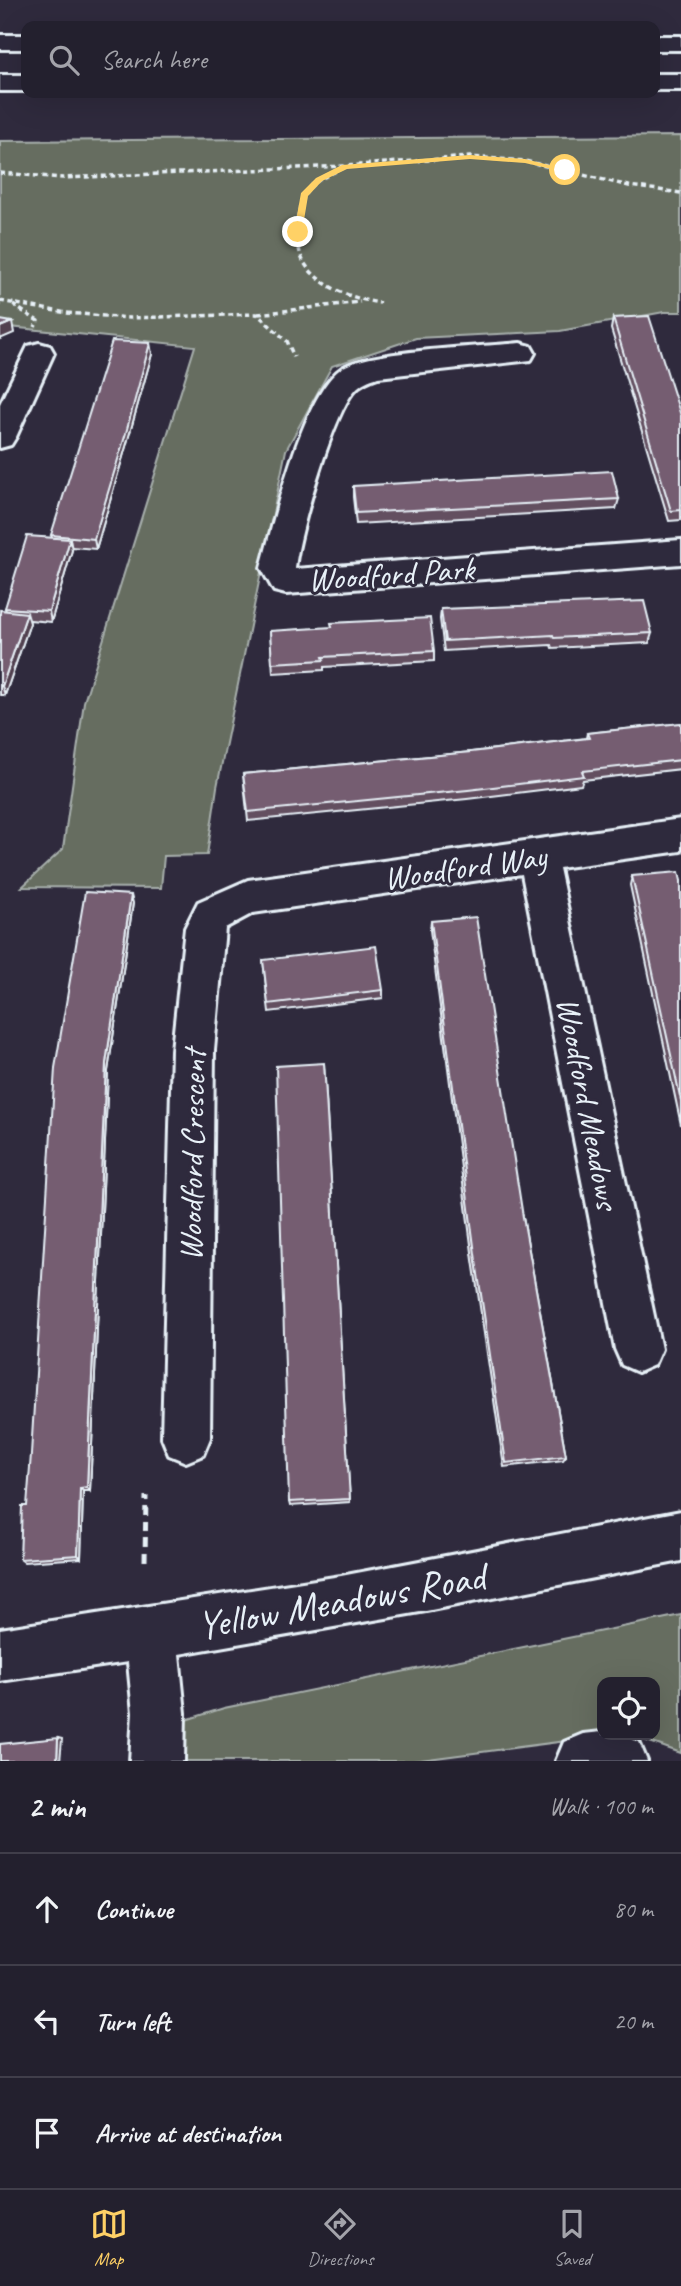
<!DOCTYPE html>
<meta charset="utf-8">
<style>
:root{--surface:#23202e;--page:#2b2836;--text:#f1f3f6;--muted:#a3a3aa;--line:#403e4a;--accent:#ffd166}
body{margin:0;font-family:Caveat,sans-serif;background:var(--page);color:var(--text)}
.controls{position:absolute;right:21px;bottom:21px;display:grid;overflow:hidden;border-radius:14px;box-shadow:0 7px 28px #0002}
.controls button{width:63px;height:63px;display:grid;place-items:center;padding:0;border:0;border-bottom:2px solid var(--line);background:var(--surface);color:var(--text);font:35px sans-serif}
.stop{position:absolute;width:21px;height:21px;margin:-16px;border:5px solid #ffd166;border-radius:50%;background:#fff}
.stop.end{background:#ffd166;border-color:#fff;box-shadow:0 2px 7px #0008}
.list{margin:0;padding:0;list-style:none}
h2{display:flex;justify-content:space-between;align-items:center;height:91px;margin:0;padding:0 28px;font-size:30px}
h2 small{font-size:23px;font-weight:400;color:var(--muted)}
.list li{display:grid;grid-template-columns:46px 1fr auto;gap:21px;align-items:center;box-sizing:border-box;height:112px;padding:0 28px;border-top:2px solid var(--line)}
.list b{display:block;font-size:26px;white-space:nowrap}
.list em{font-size:23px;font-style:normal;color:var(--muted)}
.icon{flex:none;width:38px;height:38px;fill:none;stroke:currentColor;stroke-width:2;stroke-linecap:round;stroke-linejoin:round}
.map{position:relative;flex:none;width:681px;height:1761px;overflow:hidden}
.search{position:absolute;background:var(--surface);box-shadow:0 7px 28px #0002;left:21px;right:21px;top:21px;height:77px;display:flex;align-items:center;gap:18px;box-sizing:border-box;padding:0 24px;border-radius:14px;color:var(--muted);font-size:26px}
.sheet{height:427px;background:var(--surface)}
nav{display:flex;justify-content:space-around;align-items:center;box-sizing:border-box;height:98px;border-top:2px solid var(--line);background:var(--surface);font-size:19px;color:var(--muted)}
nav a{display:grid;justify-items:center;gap:4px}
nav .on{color:var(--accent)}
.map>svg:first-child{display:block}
.green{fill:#666d60;stroke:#a7afac;stroke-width:2}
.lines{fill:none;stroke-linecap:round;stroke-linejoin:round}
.minor-casing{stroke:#e8f1f8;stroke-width:6}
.highway-casing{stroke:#e8f1f8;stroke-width:6}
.path-far1{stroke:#e8f1f8;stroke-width:3.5;stroke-dasharray:5 3.5;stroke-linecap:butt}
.path{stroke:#e8f1f8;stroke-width:5;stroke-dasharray:9 6;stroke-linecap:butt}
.minor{fill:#2f2a3d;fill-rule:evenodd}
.highway{fill:#2f2a3d;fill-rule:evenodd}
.wall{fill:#645061;stroke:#e8f1f8;stroke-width:2}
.shaded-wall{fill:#51414f;stroke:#e8f1f8;stroke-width:2}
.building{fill:#745d71;stroke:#e8f1f8;stroke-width:2}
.route{fill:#ffd166}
.labels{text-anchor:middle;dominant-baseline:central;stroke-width:6;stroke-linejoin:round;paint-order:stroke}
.street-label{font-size:33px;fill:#e8f1f8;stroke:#2f2a3d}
.near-street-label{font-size:40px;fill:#e8f1f8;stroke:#2f2a3d}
</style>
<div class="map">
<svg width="681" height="1761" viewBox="0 0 681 1761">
<rect width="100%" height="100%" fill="#2f2a3d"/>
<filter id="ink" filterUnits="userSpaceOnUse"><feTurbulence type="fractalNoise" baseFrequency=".0143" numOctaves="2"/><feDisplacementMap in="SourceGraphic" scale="14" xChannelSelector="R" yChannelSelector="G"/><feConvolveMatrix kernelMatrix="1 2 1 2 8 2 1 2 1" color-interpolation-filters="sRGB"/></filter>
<g filter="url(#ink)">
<g class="green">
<path d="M681,136V312H664L560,331L416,338L332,366L286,450L217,787L207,855L164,856L161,888L22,887L63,849L84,702L195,346L0,326V141Z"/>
<path d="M681,1615V1753L630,1735H655V1682H602V1735H612L413,1761H172L176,1723L224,1708Z"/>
</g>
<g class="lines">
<defs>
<g id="minor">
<path d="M39,343L50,346L54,353L16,437L11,445L0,448V404L28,346Z"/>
<path d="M520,343L531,346L535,353L531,360L378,377C369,380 361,383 355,390C333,413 298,536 295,569L681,540V564L286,594L274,591L261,568C274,521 302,395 342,368C369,350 482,347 520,343Z"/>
<path d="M681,819V851L559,868L661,1349L654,1365L638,1372L622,1365L615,1349L522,874L253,913L225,928L214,1050L210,1438L203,1455L186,1462L169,1455L162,1438L172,1050L185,928L198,902L248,880Z"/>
<path d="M681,1511V1561L426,1611L179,1654L185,1713L184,1761H130L133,1713L128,1662L0,1681V1629L341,1576Z"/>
<path d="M602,1732V1735H621L639,1742L647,1761H556L564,1742L583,1734Z"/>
</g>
<g id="highway">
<rect x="0" y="35" width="26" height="14"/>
<rect x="655" y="36" width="26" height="14"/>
<rect x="655" y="74" width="26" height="16"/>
<rect x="0" y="75" width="26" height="16"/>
</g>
</defs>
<use href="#minor" class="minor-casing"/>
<use href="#highway" class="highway-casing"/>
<g class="path-far1">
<path d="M343,168C332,173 319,178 310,187C295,203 293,246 305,264C321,288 354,299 380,303"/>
<path d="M0,173L63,178L345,166L470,157L525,161L629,186L681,193"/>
<path d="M0,301L67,313L129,318L257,314L287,341L294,357"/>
<path d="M13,305L38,321L35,327"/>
<path d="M258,314L360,302"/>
</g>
<path class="path" d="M145,1561L146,1496"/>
<use href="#minor" class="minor"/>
<use href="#highway" class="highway"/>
</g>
<g class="wall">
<path d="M613,318L681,416V520L669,521L611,329Z"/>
<path d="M152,354L127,443L96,549L72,547V550L51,622L29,620L30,623L5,695H0V610L6,611L5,608L52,538L51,535Z"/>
<path d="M353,486L619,499L616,509L356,524L353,497Z"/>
<path d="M441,609L652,633L649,643L552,648L551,645L444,651L440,619Z"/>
<path d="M270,631L434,651V661L324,667V670L273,673Z"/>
<path d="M681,723V769L583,780L581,785L467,799L248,821L243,774L471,752L586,738L587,733Z"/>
<path d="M632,876L681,881V1125L630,885Z"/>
<path d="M133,903L108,1071L90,1491H83L81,1558L24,1562L20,1559Z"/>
<path d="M431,921L523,1217L566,1456L563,1460L504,1467L473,1260L430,930Z"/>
<path d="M263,960L383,990V998L269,1012Z"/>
<path d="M324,1063L350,1502L290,1506L289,1502Z"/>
</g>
<g class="shaded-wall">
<path d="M12,322L14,333L0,339V327Z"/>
<path d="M150,343L152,354L127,443L96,549L94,539Z"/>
<path d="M70,539L72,550L51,622L49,611Z"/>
<path d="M27,613L30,623L5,695L2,686Z"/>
<path d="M131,895L133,903L108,1071L90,1491L87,1487L106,1063Z"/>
<path d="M80,1488L83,1491L81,1558L78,1555Z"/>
<path d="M58,1738L62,1739L60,1761H57Z"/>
</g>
<g class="building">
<path d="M649,316L681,416V510L671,511L613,318Z"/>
<path d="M0,320L12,322L0,327Z"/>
<path d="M112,341L150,343L126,433L94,539L51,535Z"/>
<path d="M612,471L619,499L356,513L353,486Z"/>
<path d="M27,536L70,539L49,611L5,608Z"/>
<path d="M644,601L652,633L554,638L553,635L445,641L441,609Z"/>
<path d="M0,610L27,613L2,686L0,685Z"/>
<path d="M430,618L434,651L323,657L324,660L272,663L270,631L332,627L331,623Z"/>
<path d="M681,723V760L582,771L584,776L468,790L248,812L243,774L471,752L589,738L587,733Z"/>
<path d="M679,872L681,881V1101L632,876Z"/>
<path d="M85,892L131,895L106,1063L87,1487L80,1488L78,1555L20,1559L22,1506H27L31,1454L55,1068Z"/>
<path d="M476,917L523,1217L566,1456L506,1463L475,1254L431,921Z"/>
<path d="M376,946L383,990L268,1004L263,960Z"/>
<path d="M324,1063L350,1499L289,1502L276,1066Z"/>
<path d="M58,1738L57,1761H0V1744Z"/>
</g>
</g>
<path class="route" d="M470,155L525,159L569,170L565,172L525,163L470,159L347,169L322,181L308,196L302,232L298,235L294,232L301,193L316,178L342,165Z"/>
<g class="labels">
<g class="street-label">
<text transform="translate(391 574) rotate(-4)">Woodford Park</text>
<text transform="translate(465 867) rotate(-8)">Woodford Way</text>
<text transform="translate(588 1103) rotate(79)">Woodford Meadows</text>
<text transform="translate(192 1155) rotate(-89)">Woodford Crescent</text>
</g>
<g class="near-street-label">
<text transform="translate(341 1601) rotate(-10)">Yellow Meadows Road</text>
</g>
</g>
</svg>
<div class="controls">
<button><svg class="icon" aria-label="locate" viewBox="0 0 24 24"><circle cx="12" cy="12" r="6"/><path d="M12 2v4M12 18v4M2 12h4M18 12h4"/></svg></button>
</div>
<div class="stop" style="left:565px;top:170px"></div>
<div class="stop end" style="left:298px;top:232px"></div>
<div class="search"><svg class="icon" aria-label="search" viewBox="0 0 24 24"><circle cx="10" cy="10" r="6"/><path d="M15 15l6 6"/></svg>Search here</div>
</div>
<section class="sheet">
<h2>2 min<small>Walk · 100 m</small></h2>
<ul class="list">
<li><svg class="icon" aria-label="ahead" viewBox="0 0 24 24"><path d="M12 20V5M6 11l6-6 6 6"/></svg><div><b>Continue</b></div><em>80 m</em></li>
<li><svg class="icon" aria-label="left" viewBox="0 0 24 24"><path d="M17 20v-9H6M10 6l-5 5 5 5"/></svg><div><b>Turn left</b></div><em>20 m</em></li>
<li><svg class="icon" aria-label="arrive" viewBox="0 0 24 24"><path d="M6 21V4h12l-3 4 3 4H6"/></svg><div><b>Arrive at destination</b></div></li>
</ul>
</section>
<nav>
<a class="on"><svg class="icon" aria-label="map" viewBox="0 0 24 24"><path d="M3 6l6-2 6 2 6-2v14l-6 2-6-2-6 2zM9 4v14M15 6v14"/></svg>Map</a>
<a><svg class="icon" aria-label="directions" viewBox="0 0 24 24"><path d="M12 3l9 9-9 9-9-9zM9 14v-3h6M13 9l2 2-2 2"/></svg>Directions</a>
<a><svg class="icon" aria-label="saved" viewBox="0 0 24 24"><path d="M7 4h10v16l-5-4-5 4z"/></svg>Saved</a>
</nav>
